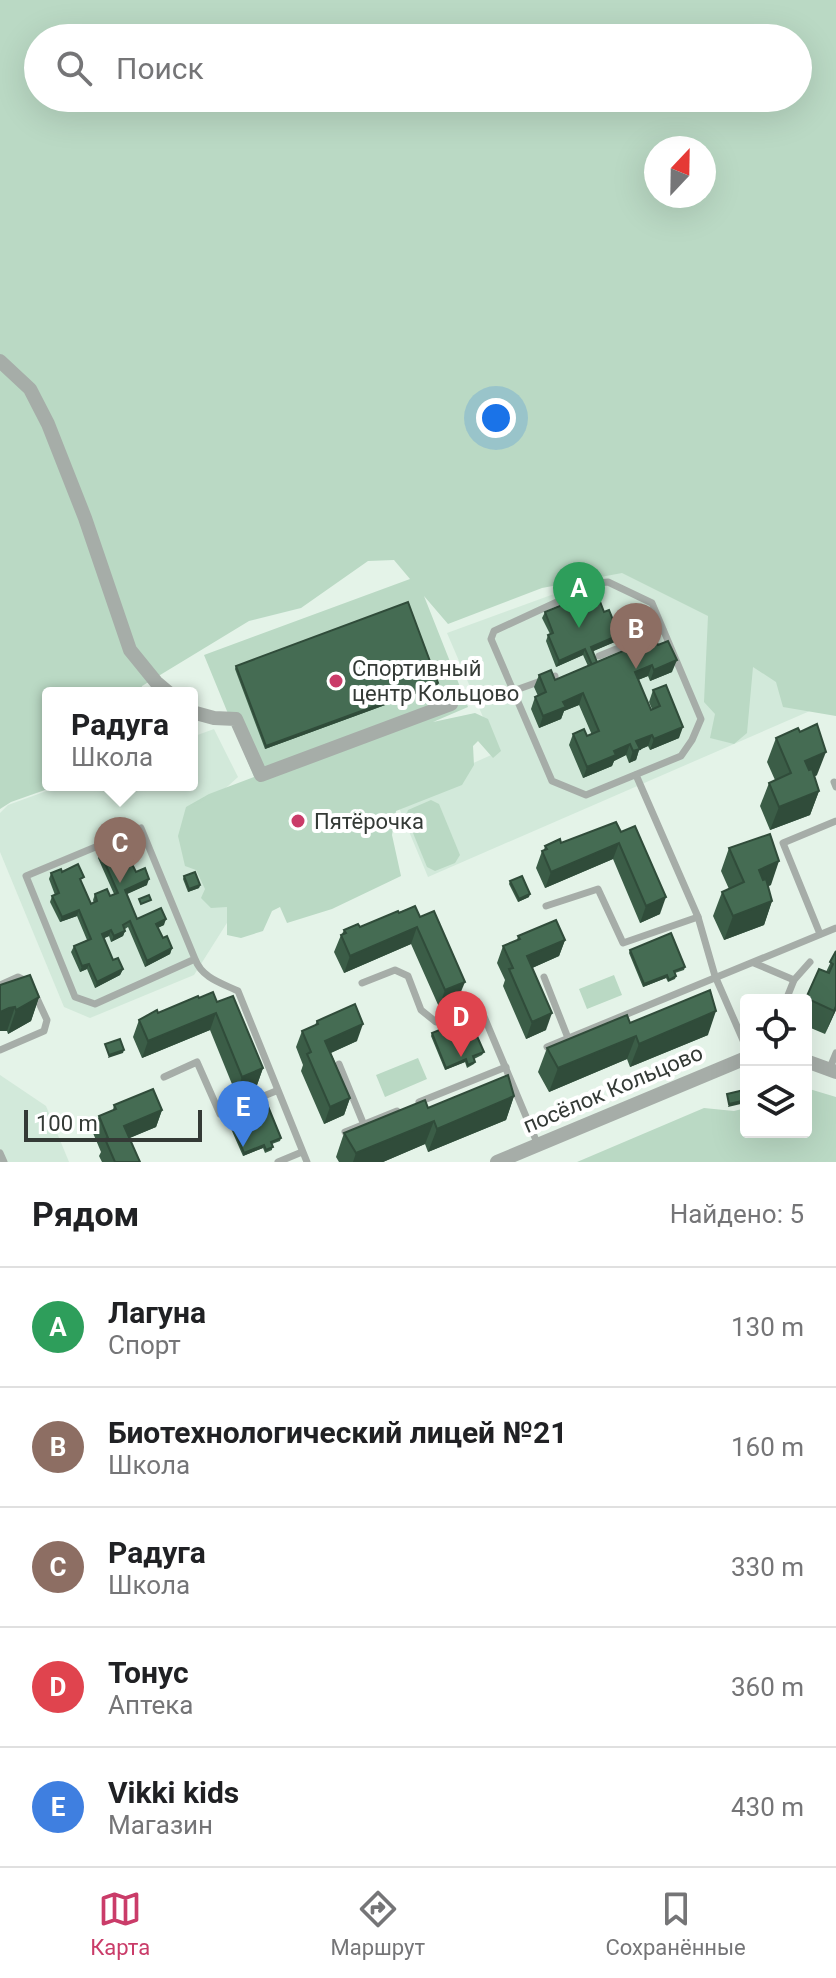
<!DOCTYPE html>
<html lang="ru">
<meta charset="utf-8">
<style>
:root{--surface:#fff;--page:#f6f6f6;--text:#202124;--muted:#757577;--line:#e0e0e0;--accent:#ca3c69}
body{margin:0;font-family:Roboto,sans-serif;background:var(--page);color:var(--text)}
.controls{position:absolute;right:24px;bottom:24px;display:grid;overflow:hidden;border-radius:8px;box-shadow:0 8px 32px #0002}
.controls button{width:72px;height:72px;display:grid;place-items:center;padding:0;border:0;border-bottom:2px solid var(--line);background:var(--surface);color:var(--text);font:40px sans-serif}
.compass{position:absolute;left:644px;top:136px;width:72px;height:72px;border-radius:50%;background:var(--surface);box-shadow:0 8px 32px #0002;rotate:22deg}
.scale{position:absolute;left:24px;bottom:20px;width:178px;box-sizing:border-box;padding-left:8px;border:4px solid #343a36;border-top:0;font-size:22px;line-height:28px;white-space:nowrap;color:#343a36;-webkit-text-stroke:6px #fff;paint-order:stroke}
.you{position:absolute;left:496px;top:418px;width:28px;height:28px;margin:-20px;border:6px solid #fff;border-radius:50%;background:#1a73e8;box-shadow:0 0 0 12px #1a73e833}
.badge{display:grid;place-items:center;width:52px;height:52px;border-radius:50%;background:var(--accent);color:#fff;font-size:26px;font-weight:700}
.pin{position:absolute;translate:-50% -66px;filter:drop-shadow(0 2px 4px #0008)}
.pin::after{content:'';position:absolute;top:42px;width:28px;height:24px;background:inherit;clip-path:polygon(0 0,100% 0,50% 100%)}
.popup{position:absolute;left:42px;top:687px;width:156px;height:104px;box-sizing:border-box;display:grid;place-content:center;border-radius:8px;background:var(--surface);filter:drop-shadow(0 2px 6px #0005);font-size:26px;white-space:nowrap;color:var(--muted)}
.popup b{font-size:30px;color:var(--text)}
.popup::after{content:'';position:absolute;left:50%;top:100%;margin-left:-16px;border:16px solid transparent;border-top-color:var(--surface)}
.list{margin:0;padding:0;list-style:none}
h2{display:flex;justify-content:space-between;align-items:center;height:104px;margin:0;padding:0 32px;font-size:34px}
h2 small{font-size:26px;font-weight:400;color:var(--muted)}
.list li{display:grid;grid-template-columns:52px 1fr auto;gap:24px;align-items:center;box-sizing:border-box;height:120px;padding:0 32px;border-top:2px solid var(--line)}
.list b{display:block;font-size:30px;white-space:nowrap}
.list p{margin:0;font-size:26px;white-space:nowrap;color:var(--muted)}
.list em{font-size:26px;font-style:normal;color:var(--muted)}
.icon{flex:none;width:44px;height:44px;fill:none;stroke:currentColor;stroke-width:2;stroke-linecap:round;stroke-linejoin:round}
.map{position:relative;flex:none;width:836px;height:1162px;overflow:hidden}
.search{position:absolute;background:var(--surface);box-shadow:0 8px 32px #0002;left:24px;right:24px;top:24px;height:88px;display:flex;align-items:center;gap:20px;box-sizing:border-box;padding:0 28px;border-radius:44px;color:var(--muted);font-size:30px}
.sheet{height:704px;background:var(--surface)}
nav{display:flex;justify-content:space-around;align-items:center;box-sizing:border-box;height:112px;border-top:2px solid var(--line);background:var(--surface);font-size:22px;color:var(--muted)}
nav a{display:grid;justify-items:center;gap:4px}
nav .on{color:var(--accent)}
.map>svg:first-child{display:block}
.built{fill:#d2e9da}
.green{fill:#bad9c4;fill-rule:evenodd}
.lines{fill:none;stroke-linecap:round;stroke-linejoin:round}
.lane{stroke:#a6ada8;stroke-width:7}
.street{stroke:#a6ada8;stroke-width:14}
.wall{fill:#3b5d47}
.shaded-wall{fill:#304c3a}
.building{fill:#456c53;stroke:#304c3a;stroke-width:2}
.poi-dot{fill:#ca3c69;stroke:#fff;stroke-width:3}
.labels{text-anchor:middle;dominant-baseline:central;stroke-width:8;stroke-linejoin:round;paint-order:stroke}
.poi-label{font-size:22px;fill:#343a36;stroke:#fff;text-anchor:start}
.street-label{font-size:22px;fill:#343a36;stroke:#fff}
</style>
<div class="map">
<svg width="836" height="1162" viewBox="0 0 836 1162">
<rect width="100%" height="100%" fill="#e4f3e8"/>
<g class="built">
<path d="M749,523L826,704L428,877L395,798L498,752L447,633Z"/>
<path d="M214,729L238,777L197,814L237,907L194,975L90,1018L64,1007L0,852V813L8,805L63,785H192V737Z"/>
<path d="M0,1075L46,1106L69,1162H0Z"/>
</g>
<g class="green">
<path d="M0,0H836V716L783,707L776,682L753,667L747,733L734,744L710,738L715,714L704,702L708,616L622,573L542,588L448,624L424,596L468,707L433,722L475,713L488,719L501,751L493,758L478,741L473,746L474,765L462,785L396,811L392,835L401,876L332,909L287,923L280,907L272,911L263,931L241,938L227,935V907L211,908L201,898L205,889L196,870L185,866L178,836L186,807L209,794L254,777L204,655L410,579L394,560L368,561L301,608L249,621L142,686L140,693H48V785H59L11,802L0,809ZM38,38H798V98H38ZM656,148H704V196H656Z"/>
<path d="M431,800L439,804L460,855L455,863L435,871L427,867L406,816L408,810Z"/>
<path d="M614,975L622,995L587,1009L579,989Z"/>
<path d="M418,1058L427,1079L385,1097L376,1075Z"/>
<path d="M806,1088L836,1097V1162H577L704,1108L734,1111L746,1108V1132H806Z"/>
</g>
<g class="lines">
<g class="lane">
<path d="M608,582L652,603L701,719L692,740L681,756L586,795L552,781L491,639L494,631L598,583Z"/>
<path d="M599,656L663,630"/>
<path d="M513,691L555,676"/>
<path d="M636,775L698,917L715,976L746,1047"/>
<path d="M834,782L836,787"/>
<path d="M546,906L598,889L623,943L698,917"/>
<path d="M820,934L783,843L836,821"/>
<path d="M195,959L95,1004L75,997L26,876L141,828L195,959C202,978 221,983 238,991L307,1162"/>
<path d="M754,963L794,980"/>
<path d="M544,977L568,1038"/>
<path d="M362,983L395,970L408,976L421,1010L436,1022L480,1007L538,1145"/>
<path d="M0,985L18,977L28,982"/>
<path d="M786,1000L794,980L810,962"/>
<path d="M547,1047L836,928"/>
<path d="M0,1050L44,1031L47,1020L34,992"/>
<path d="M339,1064L364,1125"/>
<path d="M829,1070L836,1053"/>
<path d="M164,1077L197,1062L220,1114L276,1091"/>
<path d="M419,1102L506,1067"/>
<path d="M345,1132L397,1111"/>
<path d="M0,1153L4,1162"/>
<path d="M278,1162L302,1152"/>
</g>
<g class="street">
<path d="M0,361L30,389L48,424L85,518L130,650L156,682L169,693"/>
<path d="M192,712L214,718L236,719L261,775L451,704"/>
<path d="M806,1061L836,1072"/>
<path d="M497,1162L746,1058"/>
</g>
</g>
<g class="wall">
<path d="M545,612L617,641L593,651L597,662L635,646L638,634L658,645L672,672L650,681L648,676L638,680L651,710L652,709L649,702L653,690L679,738L650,750L648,746L639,750L636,760L629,763L626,755L614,761L612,766L583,778L569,745L573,734L587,736L592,735L579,705L564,711L561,719L539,728L531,709L535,697L538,696L534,687L539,675L555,680L588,666L583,655L556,667L546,641L548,635L550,634L542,618Z"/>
<path d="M236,666L438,683L437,686L265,749L235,669Z"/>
<path d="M776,738L817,775L814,777L819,791L810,815L770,830L760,806L769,783L775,780L767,762Z"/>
<path d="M616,822L660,914L640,923L613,859L545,888L536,868L542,851L544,850L545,846L561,843Z"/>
<path d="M729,848L771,885L768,886L772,901L764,925L724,940L713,916L722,892L729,889L721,871Z"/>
<path d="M100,852L131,862L136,872L147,885L126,894L137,919L164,925L158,928L163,938L172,948L170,954L145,967L128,927L125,929V931L123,936L111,942L109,936L104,938L113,960L123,969L120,975L95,988L87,969L80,972L71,952L74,946L87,940L77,916L60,922L50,902L52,896L55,895L49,879L51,873L62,872L81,883L91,904L94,903L93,900L95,894L110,896L114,894L98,858Z"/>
<path d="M184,876L200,885L199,888L188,892L183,879Z"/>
<path d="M510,881L529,897L518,902L509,884Z"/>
<path d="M415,906L458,999L439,1007L411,944L344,973L334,952L341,935L342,934L344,930L360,927Z"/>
<path d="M518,936L565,940L559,956L532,968L546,1030L526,1039L503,986L505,980L497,963L503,946L517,940Z"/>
<path d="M630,950L685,967L684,970L675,973L676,976L675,979L668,982L666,978L643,987L629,953Z"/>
<path d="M836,951V1010L825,1034L806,1026V1000L819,969L826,972Z"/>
<path d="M0,985L39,997L31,1021L8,1034L7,1031H0Z"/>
<path d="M199,998L217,1002L263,1068L257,1085L236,1094L210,1030L142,1058L133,1037L139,1020Z"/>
<path d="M317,1021L357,1041L331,1053L350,1098L344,1115L324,1124L301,1071L303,1065L296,1047L302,1031L315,1025Z"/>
<path d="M630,1023L708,1035L630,1067L627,1059L549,1092L538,1072L547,1048Z"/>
<path d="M432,1033L484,1052L482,1055L474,1059L475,1062L474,1064L467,1068L465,1062L445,1070L431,1036Z"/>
<path d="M514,1096L506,1120L428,1152L425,1144L383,1162H339L336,1157L344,1133L428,1108Z"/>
<path d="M114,1105L162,1110L156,1127L129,1138L140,1162H102L99,1156L101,1152L93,1133L99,1116L113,1110Z"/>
<path d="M230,1119L281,1138L280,1141L272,1144V1150L265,1153L263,1148L243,1156L228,1122Z"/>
</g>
<g class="shaded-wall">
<path d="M619,635L617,641L589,653L591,647Z"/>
<path d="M585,649L583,655L556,667L559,661Z"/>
<path d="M677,660L672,672L650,681L654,670Z"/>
<path d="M652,665L648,676L630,683L635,672Z"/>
<path d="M438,683L437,686L265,749L266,746Z"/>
<path d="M583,693L579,705L564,711L561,719L539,728L543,716L563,702Z"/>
<path d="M683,727L679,738L650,750L654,739Z"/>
<path d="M652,735L648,746L639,750L636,760L629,763L636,741Z"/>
<path d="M630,744L626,755L614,761L612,766L583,778L587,767L614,751Z"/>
<path d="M826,752L817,775L796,785L805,761Z"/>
<path d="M819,791L810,815L770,830L779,807Z"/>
<path d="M619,843L613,859L545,888L551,872Z"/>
<path d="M779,861L771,885L750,894L759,870Z"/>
<path d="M149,879L147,885L123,896L125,890Z"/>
<path d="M200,885L199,888L188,892L189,889Z"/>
<path d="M530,894L529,897L518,902L519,899Z"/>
<path d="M666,897L660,914L640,923L646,906Z"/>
<path d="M772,901L764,925L724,940L733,916Z"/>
<path d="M79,910L77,916L60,922L62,917Z"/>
<path d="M166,919L164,925L154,929L156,924Z"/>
<path d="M417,927L411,944L344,973L350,956Z"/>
<path d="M111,930L109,936L100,940L102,934Z"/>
<path d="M125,931L123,936L111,942L114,936Z"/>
<path d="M565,940L559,956L521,973L527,956Z"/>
<path d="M172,948L170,954L145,967L147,961Z"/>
<path d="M89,964L87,969L80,972L82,966Z"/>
<path d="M123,969L120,975L95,988L97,982Z"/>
<path d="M667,975L666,978L643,987L644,984Z"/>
<path d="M465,982L458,999L439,1007L445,990Z"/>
<path d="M39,997L31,1021L8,1034L16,1010Z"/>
<path d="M836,1006V1010L825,1034Z"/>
<path d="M15,1007L7,1031H0V1012L9,1008Z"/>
<path d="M716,1011L708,1035L630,1067L639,1044Z"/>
<path d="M216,1013L210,1030L142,1058L148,1041Z"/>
<path d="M552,1013L546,1030L526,1039L532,1022Z"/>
<path d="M363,1024L357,1041L319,1058L325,1041Z"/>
<path d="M636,1036L627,1059L549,1092L558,1068Z"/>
<path d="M124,1050L123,1053L108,1058L109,1055Z"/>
<path d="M466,1059L465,1062L445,1070L446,1068Z"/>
<path d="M263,1068L257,1085L236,1094L242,1077Z"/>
<path d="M514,1096L506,1120L428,1152L437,1129Z"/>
<path d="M350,1098L344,1115L324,1124L330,1107Z"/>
<path d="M746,1100L745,1103L728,1107L729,1104Z"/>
<path d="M162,1110L156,1127L118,1143L124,1126Z"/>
<path d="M434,1121L425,1144L383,1162H353L356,1153Z"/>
<path d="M264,1145L263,1148L243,1156L244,1153Z"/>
</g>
<g class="building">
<path d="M596,591L604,612L609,610L619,635L591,647L597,662L592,665L585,649L559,661L548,635L553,633L545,612Z"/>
<path d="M408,602L438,683L266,746L236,666Z"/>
<path d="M651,629L658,645L668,641L677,660L654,670L652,665L635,672L651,710L660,706L653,690L666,685L683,727L654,739L652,735L636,741L640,749L633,751L630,744L614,751L616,755L587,767L573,734L584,729L587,736L599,731L583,693L563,702L566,707L543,716L535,697L546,692L539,675L551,670L555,680L642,643L638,634Z"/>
<path d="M817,724L826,752L805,761L809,770L812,769L819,791L779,807L769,783L791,773L776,738L798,728L800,732Z"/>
<path d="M616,822L621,832L635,826L666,897L646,906L619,843L551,872L542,851L547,849L545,846L560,839L561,843Z"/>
<path d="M770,834L779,861L759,870L763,880L766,879L772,901L733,916L722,892L744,882L729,848Z"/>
<path d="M128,843L134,856L129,858L136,872L145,868L149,879L125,890L137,919L161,908L166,919L156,924L163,938L167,936L172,948L147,961L130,921L123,925L125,931L114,936L111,930L102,934L113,960L118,958L123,969L97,982L89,964L82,966L74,946L91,939L79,910L62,917L52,896L59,893L51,873L61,869L62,872L78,864L84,877L80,879L91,904L97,901L95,894L107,889L110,896L118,893L100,852Z"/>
<path d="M195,872L200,885L189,889L184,876Z"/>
<path d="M522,876L530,894L519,899L510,881Z"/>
<path d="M149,895L151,900L141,904L139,899Z"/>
<path d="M415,906L420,917L434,911L465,982L445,990L417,927L350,956L341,935L346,933L344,930L358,924L360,927L398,911L399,913Z"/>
<path d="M556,920L565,940L527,956L552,1013L532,1022L509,969L513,968L503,946L520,939L518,936Z"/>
<path d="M671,933L685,967L674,971L676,976L669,980L667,975L644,984L630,950Z"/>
<path d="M836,951V1006L834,1011L806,998L819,969L829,973L833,964L830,962Z"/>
<path d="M30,975L39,997L16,1010L15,1007L9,1008L0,1012V985Z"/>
<path d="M710,990L716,1011L639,1044L636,1036L558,1068L547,1048L627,1015L630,1023Z"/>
<path d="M213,992L217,1002L233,996L263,1068L242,1077L216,1013L148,1041L139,1020L157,1010L158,1013L198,996L199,998Z"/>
<path d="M355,1004L363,1024L325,1041L350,1098L330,1107L307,1054L311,1052L302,1031L318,1024L317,1021Z"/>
<path d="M469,1018L484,1052L473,1056L475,1062L468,1065L466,1059L446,1068L432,1033Z"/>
<path d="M120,1039L124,1050L109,1055L105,1044Z"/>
<path d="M508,1075L514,1096L437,1129L434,1121L356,1153L344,1133L425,1100L428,1108Z"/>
<path d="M153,1089L162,1110L124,1126L140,1162H115L105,1139L108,1138L99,1116L116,1109L114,1105Z"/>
<path d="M744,1090L746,1100L729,1104L727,1094Z"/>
<path d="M267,1104L281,1138L271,1142L273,1147L266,1150L264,1145L244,1153L230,1119Z"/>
</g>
<g class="poi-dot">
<circle cx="336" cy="681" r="8"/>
<circle cx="298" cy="821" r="8"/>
</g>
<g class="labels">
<g class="poi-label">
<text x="352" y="668">Спортивный<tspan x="352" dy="25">центр Кольцово</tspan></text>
<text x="314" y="821">Пятёрочка</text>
</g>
<g class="street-label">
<text transform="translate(613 1089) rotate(-23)">посёлок Кольцово</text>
</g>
</g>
</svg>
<div class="controls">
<button><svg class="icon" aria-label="locate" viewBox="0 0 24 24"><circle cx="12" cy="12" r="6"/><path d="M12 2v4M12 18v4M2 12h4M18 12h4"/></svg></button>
<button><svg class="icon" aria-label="layers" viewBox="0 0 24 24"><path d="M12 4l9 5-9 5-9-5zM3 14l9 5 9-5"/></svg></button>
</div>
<svg class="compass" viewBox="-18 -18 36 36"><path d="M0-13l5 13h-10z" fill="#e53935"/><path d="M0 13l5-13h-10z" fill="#757577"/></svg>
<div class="scale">100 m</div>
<div class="you"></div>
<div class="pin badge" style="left:579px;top:628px;background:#2e9e5b">A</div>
<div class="pin badge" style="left:636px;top:669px;background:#8d6e63">B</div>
<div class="pin badge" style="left:120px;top:883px;background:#8d6e63">C</div>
<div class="popup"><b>Радуга</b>Школа</div>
<div class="pin badge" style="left:461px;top:1057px;background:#e0444e">D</div>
<div class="pin badge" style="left:243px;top:1147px;background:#3f7fe0">E</div>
<div class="search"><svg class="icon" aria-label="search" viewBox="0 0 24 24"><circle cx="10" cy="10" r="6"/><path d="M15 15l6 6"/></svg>Поиск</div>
</div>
<section class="sheet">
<h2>Рядом<small>Найдено: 5</small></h2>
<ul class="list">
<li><span class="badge" style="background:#2e9e5b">A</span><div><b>Лагуна</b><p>Спорт</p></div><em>130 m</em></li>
<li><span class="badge" style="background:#8d6e63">B</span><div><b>Биотехнологический лицей №21</b><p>Школа</p></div><em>160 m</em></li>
<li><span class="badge" style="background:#8d6e63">C</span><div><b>Радуга</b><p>Школа</p></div><em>330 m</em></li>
<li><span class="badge" style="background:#e0444e">D</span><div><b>Тонус</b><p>Аптека</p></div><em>360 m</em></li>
<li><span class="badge" style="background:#3f7fe0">E</span><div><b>Vikki kids</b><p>Магазин</p></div><em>430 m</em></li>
</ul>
</section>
<nav>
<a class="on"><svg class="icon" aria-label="map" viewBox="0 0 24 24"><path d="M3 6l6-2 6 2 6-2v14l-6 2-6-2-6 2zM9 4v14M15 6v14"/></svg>Карта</a>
<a><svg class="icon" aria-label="directions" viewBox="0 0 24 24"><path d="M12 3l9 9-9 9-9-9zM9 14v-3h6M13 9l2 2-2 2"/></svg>Маршрут</a>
<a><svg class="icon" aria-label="saved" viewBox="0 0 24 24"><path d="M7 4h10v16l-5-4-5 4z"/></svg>Сохранённые</a>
</nav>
